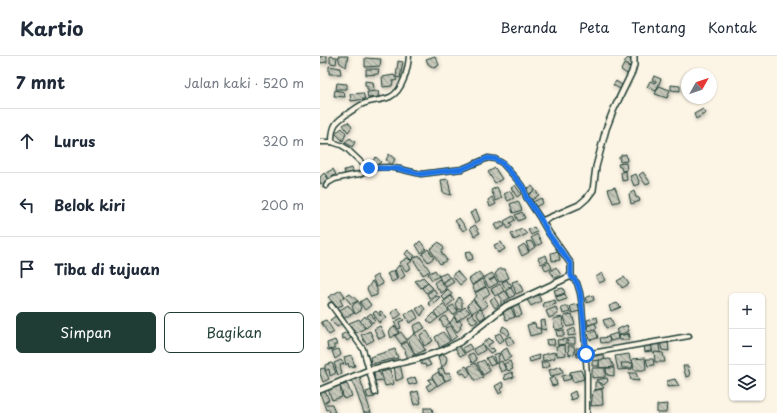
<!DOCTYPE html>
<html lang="id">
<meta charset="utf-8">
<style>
:root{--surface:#fff;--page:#f2f2f3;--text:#1f2937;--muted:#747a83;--line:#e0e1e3;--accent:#1f3d34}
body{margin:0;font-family:"Playpen Sans",sans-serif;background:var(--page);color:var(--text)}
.controls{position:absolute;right:12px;bottom:12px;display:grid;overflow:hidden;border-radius:6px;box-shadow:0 1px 3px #0004}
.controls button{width:36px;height:36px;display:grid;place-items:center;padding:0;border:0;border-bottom:1px solid var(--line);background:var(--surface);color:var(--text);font:20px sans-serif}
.compass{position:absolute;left:361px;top:12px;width:36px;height:36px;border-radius:50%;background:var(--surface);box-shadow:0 1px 3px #0004;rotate:50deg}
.stop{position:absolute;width:12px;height:12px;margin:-9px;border:3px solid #1a73e8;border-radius:50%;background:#fff}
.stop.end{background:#1a73e8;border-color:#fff;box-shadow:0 1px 4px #0008}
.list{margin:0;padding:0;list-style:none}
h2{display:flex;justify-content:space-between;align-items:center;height:52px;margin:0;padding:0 16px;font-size:17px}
h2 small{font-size:13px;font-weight:400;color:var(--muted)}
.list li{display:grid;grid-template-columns:26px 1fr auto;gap:12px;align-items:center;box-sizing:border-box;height:64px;padding:0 16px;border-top:1px solid var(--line)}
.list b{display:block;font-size:15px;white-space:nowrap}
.list em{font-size:13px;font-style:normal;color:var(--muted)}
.actions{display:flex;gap:8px;padding:12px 16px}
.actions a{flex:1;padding:9px 0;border:1px solid var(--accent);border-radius:6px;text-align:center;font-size:14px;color:var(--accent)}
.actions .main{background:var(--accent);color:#fff}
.icon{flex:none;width:22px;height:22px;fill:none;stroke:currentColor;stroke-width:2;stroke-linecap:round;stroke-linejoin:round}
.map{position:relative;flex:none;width:457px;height:357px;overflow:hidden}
header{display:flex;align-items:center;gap:24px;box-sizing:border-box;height:56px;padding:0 20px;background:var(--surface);border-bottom:1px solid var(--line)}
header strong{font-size:19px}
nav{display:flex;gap:22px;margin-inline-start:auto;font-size:14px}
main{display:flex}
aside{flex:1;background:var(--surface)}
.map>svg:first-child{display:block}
.building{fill:url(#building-back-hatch);stroke:#1f3d34;filter:url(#shadow)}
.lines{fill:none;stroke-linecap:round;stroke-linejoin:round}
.minor-casing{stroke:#1f3d34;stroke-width:7}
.tertiary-casing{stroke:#1f3d34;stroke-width:8}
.minor{stroke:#fcf5e5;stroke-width:4}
.tertiary{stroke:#fcf5e5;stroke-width:5}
.route{stroke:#1a73e8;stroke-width:5}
</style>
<header>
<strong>Kartio</strong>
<nav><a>Beranda</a><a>Peta</a><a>Tentang</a><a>Kontak</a></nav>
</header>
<main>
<aside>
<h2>7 mnt<small>Jalan kaki · 520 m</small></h2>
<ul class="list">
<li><svg class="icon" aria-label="ahead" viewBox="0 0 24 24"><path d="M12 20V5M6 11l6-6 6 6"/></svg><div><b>Lurus</b></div><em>320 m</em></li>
<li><svg class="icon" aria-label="left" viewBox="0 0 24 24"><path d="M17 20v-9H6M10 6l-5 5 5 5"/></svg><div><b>Belok kiri</b></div><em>200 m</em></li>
<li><svg class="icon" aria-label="arrive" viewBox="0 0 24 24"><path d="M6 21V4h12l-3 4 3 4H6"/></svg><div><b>Tiba di tujuan</b></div></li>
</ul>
<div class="actions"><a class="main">Simpan</a><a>Bagikan</a></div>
</aside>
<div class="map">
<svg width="457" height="357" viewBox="0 0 457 357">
<defs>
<pattern id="building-back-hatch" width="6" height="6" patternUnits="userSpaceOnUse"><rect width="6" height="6" fill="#c5c7b9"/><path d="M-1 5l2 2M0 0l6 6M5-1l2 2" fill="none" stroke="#9fa397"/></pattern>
<filter id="shadow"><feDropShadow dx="1" dy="2" stdDeviation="2" flood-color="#0004"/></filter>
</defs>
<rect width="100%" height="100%" fill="#fcf5e5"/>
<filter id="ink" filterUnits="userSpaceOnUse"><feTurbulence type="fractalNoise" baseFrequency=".025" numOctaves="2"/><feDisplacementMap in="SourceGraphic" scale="8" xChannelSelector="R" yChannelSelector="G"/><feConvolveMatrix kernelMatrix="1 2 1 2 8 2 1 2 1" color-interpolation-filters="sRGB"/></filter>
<g filter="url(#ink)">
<g class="building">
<path d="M0,0H7V6L0,7Z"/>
<path d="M10,0L17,1L16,8L10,7Z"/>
<path d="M18,0H28L26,11L20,7Z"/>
<path d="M115,0L119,9L114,12L108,8L106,3Z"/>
<path d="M45,2L61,3L60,10L45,11Z"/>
<path d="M308,2L314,7L310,11L304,6Z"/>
<path d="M78,5L83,6L80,22L76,21Z"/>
<path d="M304,8L313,13L309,19L301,14Z"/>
<path d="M9,10L20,12L21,18H9Z"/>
<path d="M46,13H59L58,18L46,19Z"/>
<path d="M74,19L77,24L73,25L72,30L63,31L62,21Z"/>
<path d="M334,20L341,23L336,35L327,31L330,25L335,27L336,25L332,24Z"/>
<path d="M45,25L53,26L54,34L47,33V30L45,29Z"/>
<path d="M296,25L304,30L302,34L293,29Z"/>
<path d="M17,27L27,28V33H16Z"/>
<path d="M351,29L360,30V35L351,34Z"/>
<path d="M339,30L350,34L347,42L335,38Z"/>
<path d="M15,34L24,36L25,41L14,40Z"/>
<path d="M58,35L59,41L48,42L47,36Z"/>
<path d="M43,37L45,43L31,45L30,38Z"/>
<path d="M383,53L386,57L376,63L374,58Z"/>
<path d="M28,66L32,71L28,76L23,69Z"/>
<path d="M22,72L26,77L23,85L15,77Z"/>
<path d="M30,82L35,86L32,91L25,86Z"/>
<path d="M69,98L75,103L72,109L66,104Z"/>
<path d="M306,98L307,105L300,106L299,101H301V99Z"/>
<path d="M56,101L61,106L55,110L51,106Z"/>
<path d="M306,107L307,114L302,115L301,111H299L298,108Z"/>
<path d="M32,112L34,117L25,119L24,114Z"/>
<path d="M175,112L182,123L175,127L168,116Z"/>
<path d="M13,113L16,118L9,123L6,117Z"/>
<path d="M306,115L307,124L302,125L301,116Z"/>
<path d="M323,116L330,126L326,129L319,119Z"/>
<path d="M4,117L9,124L0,128V121Z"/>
<path d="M316,118L320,128L314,130L310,120Z"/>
<path d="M128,123L131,139L123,137L121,124Z"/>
<path d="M195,129L201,138L197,141L191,132Z"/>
<path d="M212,130L215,134L208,139L206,133Z"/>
<path d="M177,131L182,142L176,145L171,134Z"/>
<path d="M295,131L300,145L293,147L288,133Z"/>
<path d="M215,134L219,139L212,144L208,139Z"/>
<path d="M190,135L194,142L188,145L184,138Z"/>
<path d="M314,135L316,141L319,142L320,145L311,148L309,138L312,136Z"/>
<path d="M172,141L176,148L170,151L168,144Z"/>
<path d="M221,142L223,147L215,151L213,146Z"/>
<path d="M198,145L202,154L193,157L190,148Z"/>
<path d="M156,154L160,164L155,167L150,157Z"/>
<path d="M202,156L205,162L198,165L195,159Z"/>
<path d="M193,160L195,164L190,167L192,170L188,173L184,165Z"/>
<path d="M139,162L147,173L143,175L135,165Z"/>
<path d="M182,165L185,170L177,174L174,169Z"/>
<path d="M155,169L160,177L154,180L150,172Z"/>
<path d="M214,171L217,176L211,179L208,174Z"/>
<path d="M202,173L207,178L194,184L191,178Z"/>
<path d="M217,178L222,187L216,190L211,182Z"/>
<path d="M100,185L106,193L101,197L96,189Z"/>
<path d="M211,185L215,191L209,195L206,186Z"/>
<path d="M119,186L124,192L121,196L127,204L120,208L110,193Z"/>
<path d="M181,186L185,193L178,197L174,189Z"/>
<path d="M204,188L209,196L202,200L198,192Z"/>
<path d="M108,193L114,202L108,206L102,198Z"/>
<path d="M88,194L95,200L91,204L85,198Z"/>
<path d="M151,195L153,203L147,205L145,196Z"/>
<path d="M238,195L240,204L232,205L231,197Z"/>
<path d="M99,199L110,215L103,219L93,203Z"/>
<path d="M226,199L228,205L221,208L218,202Z"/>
<path d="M87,202L92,205L88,208L91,212L86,215L79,207Z"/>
<path d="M229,206L232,212L226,215L223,209Z"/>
<path d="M79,209L85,220L79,224L75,214Z"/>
<path d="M236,211L241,219L235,222L230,215Z"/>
<path d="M179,213H185L189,222L179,226L175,218Z"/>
<path d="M74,214L77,223L72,226L67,218Z"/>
<path d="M115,214L119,220L112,224L108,218Z"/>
<path d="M137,215L145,225L140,229L132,219Z"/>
<path d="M159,216L163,221L152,229L149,223Z"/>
<path d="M126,217L129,221L123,226H121L119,220Z"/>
<path d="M172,217L175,221L169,224L170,225L175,222L178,227L169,232L163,222Z"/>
<path d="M282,217L286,224L279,227L276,221Z"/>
<path d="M57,219L63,228L57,231L52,222Z"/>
<path d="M103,221L108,226L101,232L95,225Z"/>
<path d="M131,221L134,226L126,231L123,227Z"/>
<path d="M304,221L309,228L302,232L297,225Z"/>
<path d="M119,223L127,233L121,237L114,227Z"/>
<path d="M162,223L166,230L155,236L152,230Z"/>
<path d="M187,224L188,227H190L192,230L185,232L182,226Z"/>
<path d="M198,224L203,235L196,238L192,226Z"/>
<path d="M52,225L57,233V239L51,241L47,233Z"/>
<path d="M108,227L113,232L106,237L102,232Z"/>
<path d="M180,228L184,235L175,240L171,233Z"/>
<path d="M166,231L170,237L163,243L168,249L162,254L153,243L157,240L155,237Z"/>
<path d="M191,232L195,239L190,242L186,234Z"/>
<path d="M243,232L245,237L236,240L234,234Z"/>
<path d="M114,233L117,238L110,243L107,238Z"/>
<path d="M128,233L132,238L125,244L121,240Z"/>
<path d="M21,234L25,240L20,244L23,249L17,251L8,241Z"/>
<path d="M185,235L190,242L184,245V248L181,250V242L179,239Z"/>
<path d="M30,238L38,245L31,248L25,241Z"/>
<path d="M218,238L221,245L211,250L207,244Z"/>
<path d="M245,238L247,243L238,246L236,241Z"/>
<path d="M273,239L274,244L267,247L265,242Z"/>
<path d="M116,240L120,241L111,250L108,247Z"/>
<path d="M131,240L134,244L127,250L123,246Z"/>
<path d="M139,241L142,246V252L138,254L135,248Z"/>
<path d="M174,241L179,249L175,252L170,244Z"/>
<path d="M46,242L51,249L45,254L40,246Z"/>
<path d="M153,244L160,252L152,257L147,249Z"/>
<path d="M235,244L236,248L224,252L223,247Z"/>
<path d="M38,245L41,251L39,256L35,258L32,250Z"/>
<path d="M198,247L202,259L196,261L192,249Z"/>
<path d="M297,247L301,251L291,255L289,250Z"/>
<path d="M123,248L129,255L118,262L114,256Z"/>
<path d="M258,248L260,255L252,257L250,250Z"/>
<path d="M28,249L34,257L24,262L20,254Z"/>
<path d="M102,249L105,253L101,260L96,253Z"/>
<path d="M133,249L138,255L133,259L128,252Z"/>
<path d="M248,250L250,256L243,258L241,252Z"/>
<path d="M145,251L150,256L137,265L134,260Z"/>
<path d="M236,251L238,258L229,262L226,255Z"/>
<path d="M77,252L82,258L75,263L71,257Z"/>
<path d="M191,252L195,261L186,264L183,256Z"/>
<path d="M160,253L166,260L160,264L156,257Z"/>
<path d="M94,254L98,262L89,267L85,258Z"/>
<path d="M56,255L60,260L61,259L59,256L61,255L66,261L59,267L53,257Z"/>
<path d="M51,257L55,264L52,267L47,260Z"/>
<path d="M114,257L118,262L111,268L107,264Z"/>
<path d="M152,257L158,265L153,268L147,261Z"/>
<path d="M252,258L255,269L247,271L244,260Z"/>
<path d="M17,259L23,267L17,271L10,264Z"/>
<path d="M45,260L51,268L46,272L40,265Z"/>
<path d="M125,260L130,267L124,271L120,264Z"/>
<path d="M134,261L137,266L140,264L142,267L140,270L141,272L137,276L130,267Z"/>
<path d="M242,261L244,272L235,274L233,263Z"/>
<path d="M277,261L278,266L268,269L267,264Z"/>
<path d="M82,262L84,264L79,266L81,272L78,273L74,266Z"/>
<path d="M291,262L294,270L286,272L283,264Z"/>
<path d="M39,263L45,272L36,277L29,267Z"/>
<path d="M6,264L14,276L9,279L1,266Z"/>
<path d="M225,264L226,274L221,273L220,265Z"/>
<path d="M101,266L105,272L95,277L93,270Z"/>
<path d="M215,267L216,272H220L221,277L210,280L207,269Z"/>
<path d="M275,267L277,272L269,275L267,270Z"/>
<path d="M307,269L309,275L299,279L296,274Z"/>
<path d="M60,270L65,280L59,283L54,273Z"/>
<path d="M75,270L79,276L71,282L69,275Z"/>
<path d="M131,270L137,280L131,285L125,272Z"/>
<path d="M183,270L188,273L190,278L187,280L185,277L181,275Z"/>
<path d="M255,272L256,279L248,280V275Z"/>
<path d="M244,274V280H237L236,275Z"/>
<path d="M50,275L54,284L46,288L41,279Z"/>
<path d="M107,275L113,285L104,290L100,279Z"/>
<path d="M276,275L278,282L270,284L268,278Z"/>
<path d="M27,276L31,282L27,285L25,282L23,283L21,279Z"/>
<path d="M81,276L87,284L81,288L75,280Z"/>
<path d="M123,276L130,285L120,292L115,281Z"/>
<path d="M95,277L105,294L95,299L88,283Z"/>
<path d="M180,277L184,284L178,287L175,279Z"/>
<path d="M297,277L298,283L291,285L288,280Z"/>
<path d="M309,277L310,282L301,284L300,280Z"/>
<path d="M308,278L309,284H299L298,280Z"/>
<path d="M191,280L194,287L188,290L185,282Z"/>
<path d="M289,281L290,286L281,287L280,282Z"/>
<path d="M169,282L173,286L168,289L170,293L173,292L175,295L170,297L162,288Z"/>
<path d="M255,282V288H248L247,283Z"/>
<path d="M234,283L235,289H227L226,284Z"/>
<path d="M246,283V288L238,289L237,284Z"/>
<path d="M15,284L17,289H14V293L8,294L7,287Z"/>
<path d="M348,285L349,295L342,294L340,286Z"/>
<path d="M87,286L95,298L88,302L85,296L86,295L81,289Z"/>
<path d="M149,288L152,293L145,297L142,292Z"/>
<path d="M162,288L165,294L157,299L153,293Z"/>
<path d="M331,288H339L340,297H333Z"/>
<path d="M245,289L246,299L237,300L236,290Z"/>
<path d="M324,289H331V295L325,296Z"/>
<path d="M139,290L145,299L140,300L135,292Z"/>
<path d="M248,290H254L255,298L249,299Z"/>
<path d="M187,292L191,301L184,305L180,296Z"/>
<path d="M256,292H262L263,300L257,301Z"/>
<path d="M19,293L21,299L15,303L12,295Z"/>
<path d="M75,293L78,302L51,308L50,301Z"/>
<path d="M234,296L235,302L223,305L222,299Z"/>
<path d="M334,296L343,297L345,306H335Z"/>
<path d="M153,297L157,304L152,307L148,299Z"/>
<path d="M179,297L180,299L178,300L179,304L176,308L173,299Z"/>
<path d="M122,298L126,300L127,303L125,309L122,311L118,301Z"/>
<path d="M284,298L285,306L274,308L271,301Z"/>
<path d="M309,298L312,313L298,314L295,300Z"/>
<path d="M31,299L35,310L29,311L28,307L26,309L24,301Z"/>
<path d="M219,299L220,303L210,306L209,302Z"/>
<path d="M171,300L175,308L170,310L166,302Z"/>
<path d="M107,302L111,309L106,311L105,308L102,309L100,305Z"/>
<path d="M325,302L326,314H314L312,303Z"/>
<path d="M290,303L294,311L279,312V304Z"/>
<path d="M326,303H333L334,309L328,310Z"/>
<path d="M21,304L24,308L20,309L22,318L18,319L14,307Z"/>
<path d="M164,304L170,315L163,319L157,307Z"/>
<path d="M279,304V310H272V305Z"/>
<path d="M182,305L186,314L181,316L177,307Z"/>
<path d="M190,305L193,313L188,315L184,308Z"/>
<path d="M221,306H229L230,310L222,313Z"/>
<path d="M12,307L16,317L10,320L9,313L5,315V309Z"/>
<path d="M155,307L163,321L155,325L148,311Z"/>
<path d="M301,307H313L312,312H302Z"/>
<path d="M80,308L83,322L76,325L74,309Z"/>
<path d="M146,310L151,318L147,321L144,317L141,318L139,314Z"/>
<path d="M241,310L243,317L231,320L229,314Z"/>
<path d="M363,310H368L370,320L366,321Z"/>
<path d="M4,312L9,323L3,326L0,318V313Z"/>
<path d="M123,312L125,318L129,316L132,322L125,325L122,318H120L118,314Z"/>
<path d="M272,312H285V321L272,322Z"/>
<path d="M286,312H294V320L287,319Z"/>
<path d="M70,314L74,328L65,330L61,316Z"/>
<path d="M261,314L264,323L253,326L250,316Z"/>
<path d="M59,316L63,324L55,325L54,317Z"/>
<path d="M118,316L120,320L121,319L125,325L117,330L112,320Z"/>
<path d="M192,316L194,321L185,324L184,319Z"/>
<path d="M309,317H316L319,325L311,324Z"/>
<path d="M250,318L251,323L243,325L242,320Z"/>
<path d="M39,319L51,357H44L31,321Z"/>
<path d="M95,321L97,327L89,329L87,324Z"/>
<path d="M235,321L237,329L232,330L229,323Z"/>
<path d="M112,322L117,329L109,335L106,330L111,327L108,324Z"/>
<path d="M287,322L288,325L284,329L276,324Z"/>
<path d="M355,323L359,330L347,331V325Z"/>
<path d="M182,326L184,331L180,333L182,336L179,338L175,330Z"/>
<path d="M275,326H279L284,332L275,334Z"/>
<path d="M27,328L32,340L24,343L20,330Z"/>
<path d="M20,330L22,341L12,344L8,333Z"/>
<path d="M282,333L283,349L271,350L273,335Z"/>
<path d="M52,334L55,341L48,342L46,336Z"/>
<path d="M5,335L9,344L5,346L6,348H12L15,357H10L9,353L6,354L0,337Z"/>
<path d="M98,335L101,347L94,349L91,337Z"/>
<path d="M255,335L257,342L251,344L249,338Z"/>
<path d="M347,348L346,357H337V349Z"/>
<path d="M104,352H112L113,357H104Z"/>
</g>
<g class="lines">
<defs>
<g id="minor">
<path d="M0,86H12L21,89L26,92L44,109L49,112L68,111L80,113L101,118L142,113L168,102L175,103L182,107L199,126L204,133L206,141L222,165"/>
<path d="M12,86C12,69 15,66 30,56C34,54 38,50 43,48C51,44 61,45 70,41C83,35 88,13 89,0"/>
<path d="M6,130L8,127L15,123L33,119L41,118L52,112"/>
<path d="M251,220L257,227L260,237L262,249L267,319V357"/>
<path d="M11,249L43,293L49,314L55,337"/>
<path d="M266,298L369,280"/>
</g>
<path id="tertiary" d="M0,334L49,314L97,303L124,294L140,286L174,259L186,250L251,220V208L229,177L222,165L259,149L267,142L273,134L276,111L286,73L293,55L312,16L314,9V0"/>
</defs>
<use href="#minor" class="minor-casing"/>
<use href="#tertiary" class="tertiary-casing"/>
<use href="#minor" class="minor"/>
<use href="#tertiary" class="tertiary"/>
</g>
</g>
<g class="lines" filter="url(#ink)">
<path class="route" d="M49,112H68L80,113L101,118L142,113L168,102L175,103L182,107L199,126L204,133L206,141L222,165L228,177L251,208V220L257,227L260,236L264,270L266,298"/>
</g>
</svg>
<div class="controls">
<button>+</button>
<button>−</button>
<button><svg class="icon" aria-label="layers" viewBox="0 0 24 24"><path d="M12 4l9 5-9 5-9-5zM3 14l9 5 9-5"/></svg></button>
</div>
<svg class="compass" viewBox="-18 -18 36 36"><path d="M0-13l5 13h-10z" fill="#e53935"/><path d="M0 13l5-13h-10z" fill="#747a83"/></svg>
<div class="stop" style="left:266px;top:298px"></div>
<div class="stop end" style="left:49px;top:112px"></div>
</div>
</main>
